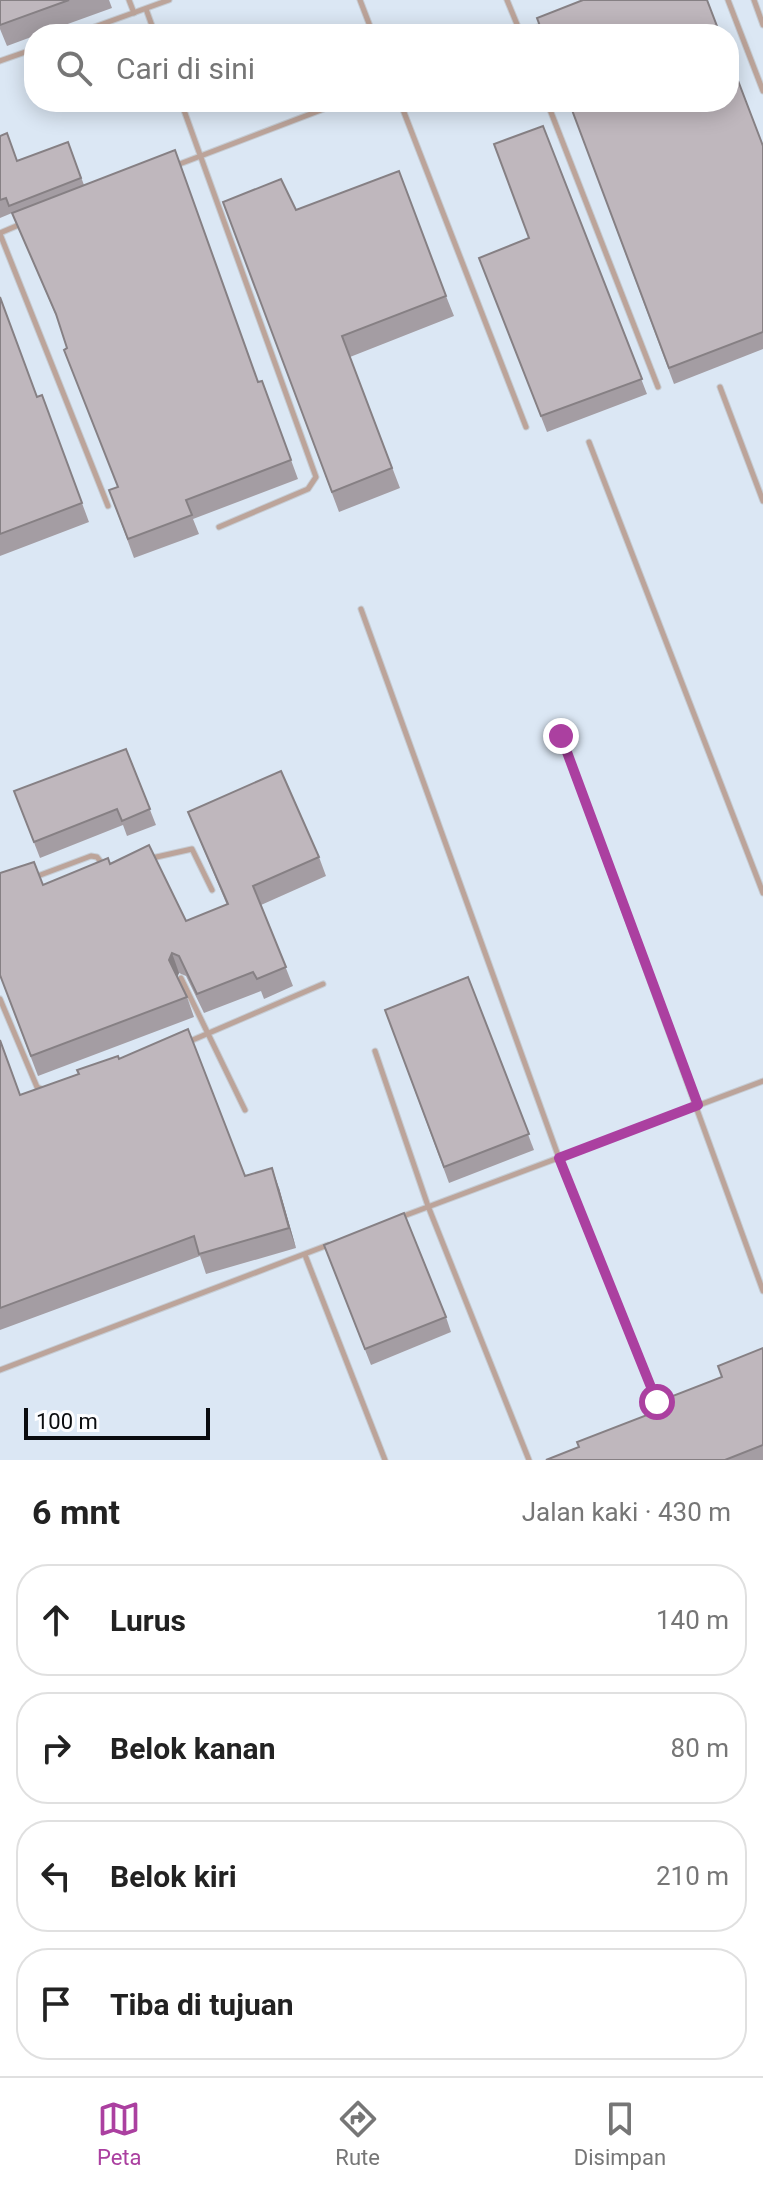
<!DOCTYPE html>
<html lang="id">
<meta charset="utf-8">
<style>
:root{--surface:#fff;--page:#f6f6f6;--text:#222;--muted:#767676;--line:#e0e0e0;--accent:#ab40a0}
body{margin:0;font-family:Roboto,sans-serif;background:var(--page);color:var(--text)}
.scale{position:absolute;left:24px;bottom:20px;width:186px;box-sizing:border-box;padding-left:8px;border:4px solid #0a0c0f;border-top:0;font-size:22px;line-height:28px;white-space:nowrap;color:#0a0c0f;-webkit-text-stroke:6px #fcfdff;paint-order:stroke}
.stop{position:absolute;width:24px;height:24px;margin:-18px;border:6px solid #ab40a0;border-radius:50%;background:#fff}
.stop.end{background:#ab40a0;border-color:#fff;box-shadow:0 2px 8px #0008}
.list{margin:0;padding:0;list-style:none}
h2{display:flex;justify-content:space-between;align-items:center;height:104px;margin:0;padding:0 32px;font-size:34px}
h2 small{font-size:26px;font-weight:400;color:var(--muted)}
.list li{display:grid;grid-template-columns:52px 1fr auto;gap:24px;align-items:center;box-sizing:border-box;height:112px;margin:0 16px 16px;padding:0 16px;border:2px solid var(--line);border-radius:32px}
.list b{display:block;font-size:30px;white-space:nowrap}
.list em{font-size:26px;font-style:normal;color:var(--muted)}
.icon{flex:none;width:44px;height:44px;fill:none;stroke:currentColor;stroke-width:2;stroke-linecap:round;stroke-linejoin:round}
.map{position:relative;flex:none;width:763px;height:1460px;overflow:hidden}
.search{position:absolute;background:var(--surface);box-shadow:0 4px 20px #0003;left:24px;right:24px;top:24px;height:88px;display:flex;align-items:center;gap:20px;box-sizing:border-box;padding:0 28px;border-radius:32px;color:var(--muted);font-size:30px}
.sheet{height:616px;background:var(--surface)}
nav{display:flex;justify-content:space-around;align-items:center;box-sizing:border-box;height:112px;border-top:2px solid var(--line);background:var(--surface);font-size:22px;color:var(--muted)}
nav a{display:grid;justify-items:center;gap:4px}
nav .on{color:var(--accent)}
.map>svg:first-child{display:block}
.built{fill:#dbe7f4;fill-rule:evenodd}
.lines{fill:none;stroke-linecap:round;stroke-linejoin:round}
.lane-casing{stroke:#c6ccd3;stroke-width:7}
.lane{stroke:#bca49a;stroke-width:5}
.wall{fill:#a49da3}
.shaded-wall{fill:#868084}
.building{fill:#bfb7bd;stroke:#868084;stroke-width:2}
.route{stroke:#ab40a0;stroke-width:10}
</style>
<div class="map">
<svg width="763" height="1460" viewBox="0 0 763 1460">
<rect width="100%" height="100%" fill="#eaf1f8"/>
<path class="built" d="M0,0H763V1460H0ZM34,34H729V102H34Z"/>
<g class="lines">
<defs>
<g id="lane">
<path d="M129,0L134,13"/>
<path d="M360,0L373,34"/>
<path d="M507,0L521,34"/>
<path d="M728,0L763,91"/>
<path d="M754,0L763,25"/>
<path d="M146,9L155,34"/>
<path d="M75,34L169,0"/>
<path d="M520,34L545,24"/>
<path d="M0,61L34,49"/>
<path d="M181,102L316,477L308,489L219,527"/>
<path d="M400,102L526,427"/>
<path d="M547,102L658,387"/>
<path d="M177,165L342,102"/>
<path d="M0,233L21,224"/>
<path d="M0,234L108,506"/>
<path d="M720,387L763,501"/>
<path d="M589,442L763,893"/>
<path d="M361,609L559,1158L657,1402"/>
<path d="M561,736L763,1291"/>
<path d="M152,858L192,849L212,890"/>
<path d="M35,877L91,856L97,857L104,866"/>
<path d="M181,978L245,1110"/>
<path d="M0,999L37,1087L43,1090"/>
<path d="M188,1042L323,984"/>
<path d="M375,1051L428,1206L529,1460"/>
<path d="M401,1217L763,1081"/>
<path d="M305,1255L385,1460"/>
<path d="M0,1370L328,1245"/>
</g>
</defs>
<use href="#lane" class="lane-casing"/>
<use href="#lane" class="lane"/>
</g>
<g class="wall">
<path d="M0,0H109L112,8L40,34H34V36L7,46L0,29Z"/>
<path d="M569,102L763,146V349L674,384Z"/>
<path d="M543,126L647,394L547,432L479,258L529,238Z"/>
<path d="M0,136L17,161L68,142L84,185L258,382L262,381L298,479L193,519L199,534L134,558L109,490L118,487L60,325L12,213L0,218Z"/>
<path d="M223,202L296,210L446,296L454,316L350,357L400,488L339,512Z"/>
<path d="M0,297L37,397L42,395L89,522L0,556Z"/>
<path d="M126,749L156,825L127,836L123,825L40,858L14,791Z"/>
<path d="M188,812L319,857L326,876L261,905L293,986L264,999L261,991L204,1013L186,976L179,973L177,977L187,997L194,1017L38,1076L0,976L43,885L110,864L186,921L227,905Z"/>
<path d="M468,977L534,1150L449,1183L385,1010Z"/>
<path d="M0,1040L20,1095L119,1059L245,1176L279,1188L296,1248L206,1274L200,1256L0,1330Z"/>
<path d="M330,1261L446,1317L451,1332L371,1365Z"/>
<path d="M763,1348V1460H546L579,1447L655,1412L722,1377Z"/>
</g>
<g class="shaded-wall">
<path d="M172,953L179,973L176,980L169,960Z"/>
<path d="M272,1168L279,1188L296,1248L289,1228Z"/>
</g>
<g class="building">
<path d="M0,0H69L0,25Z"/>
<path d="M583,0H707L720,34H543L537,18Z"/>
<path d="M729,57L763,146V332L669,368L569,102H729Z"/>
<path d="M543,126L642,379L541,416L479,258L529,238L494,144Z"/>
<path d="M7,133L17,161L68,142L81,178L9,206L6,198L0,200V136Z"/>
<path d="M175,150L258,382L262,381L291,460L186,500L192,515L128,539L109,490L118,487L64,350L67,348L56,314L12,213Z"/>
<path d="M399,171L446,296L342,336L392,468L332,492L223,202L281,179L296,210Z"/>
<path d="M0,297L37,397L42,395L82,503L0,534Z"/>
<path d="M126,749L150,809L122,821L117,809L34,842L14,791Z"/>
<path d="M281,771L319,857L253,886L286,967L257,979L253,972L197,994L179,956L172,953L169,960L187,997L31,1056L0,975V873L34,862L43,885L108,858L110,864L149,845L186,921L228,904L188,812Z"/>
<path d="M468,977L529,1134L444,1167L385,1010Z"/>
<path d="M188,1029L245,1176L272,1168L289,1228L199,1254L194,1236L0,1308V1040L20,1095L79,1074L77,1070L118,1056L119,1059Z"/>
<path d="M404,1213L446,1317L365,1349L324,1245Z"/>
<path d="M763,1348V1445L725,1460H546L579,1447L577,1442L655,1412L652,1404L722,1377L718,1366Z"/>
</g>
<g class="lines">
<path class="route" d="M561,736L698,1105L559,1158L657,1402"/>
</g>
</svg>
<div class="scale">100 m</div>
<div class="stop" style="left:657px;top:1402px"></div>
<div class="stop end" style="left:561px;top:736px"></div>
<div class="search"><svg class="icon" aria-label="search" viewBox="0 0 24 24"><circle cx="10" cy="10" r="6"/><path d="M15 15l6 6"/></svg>Cari di sini</div>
</div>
<section class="sheet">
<h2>6 mnt<small>Jalan kaki · 430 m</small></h2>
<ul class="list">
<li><svg class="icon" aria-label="ahead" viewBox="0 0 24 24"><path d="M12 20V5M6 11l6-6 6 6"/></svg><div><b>Lurus</b></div><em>140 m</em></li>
<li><svg class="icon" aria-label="right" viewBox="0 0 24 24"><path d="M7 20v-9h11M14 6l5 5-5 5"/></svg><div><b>Belok kanan</b></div><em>80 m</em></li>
<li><svg class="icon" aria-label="left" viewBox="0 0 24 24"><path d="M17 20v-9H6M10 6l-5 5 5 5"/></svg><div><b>Belok kiri</b></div><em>210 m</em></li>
<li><svg class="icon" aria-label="arrive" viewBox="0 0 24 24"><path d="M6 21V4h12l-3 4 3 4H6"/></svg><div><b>Tiba di tujuan</b></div></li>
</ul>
</section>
<nav>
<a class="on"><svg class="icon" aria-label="map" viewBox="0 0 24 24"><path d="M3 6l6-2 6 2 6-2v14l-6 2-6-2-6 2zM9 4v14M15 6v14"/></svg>Peta</a>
<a><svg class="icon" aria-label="directions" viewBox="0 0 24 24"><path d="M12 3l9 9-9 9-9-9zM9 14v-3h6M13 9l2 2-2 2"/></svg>Rute</a>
<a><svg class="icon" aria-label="saved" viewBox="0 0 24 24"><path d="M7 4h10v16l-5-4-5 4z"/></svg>Disimpan</a>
</nav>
